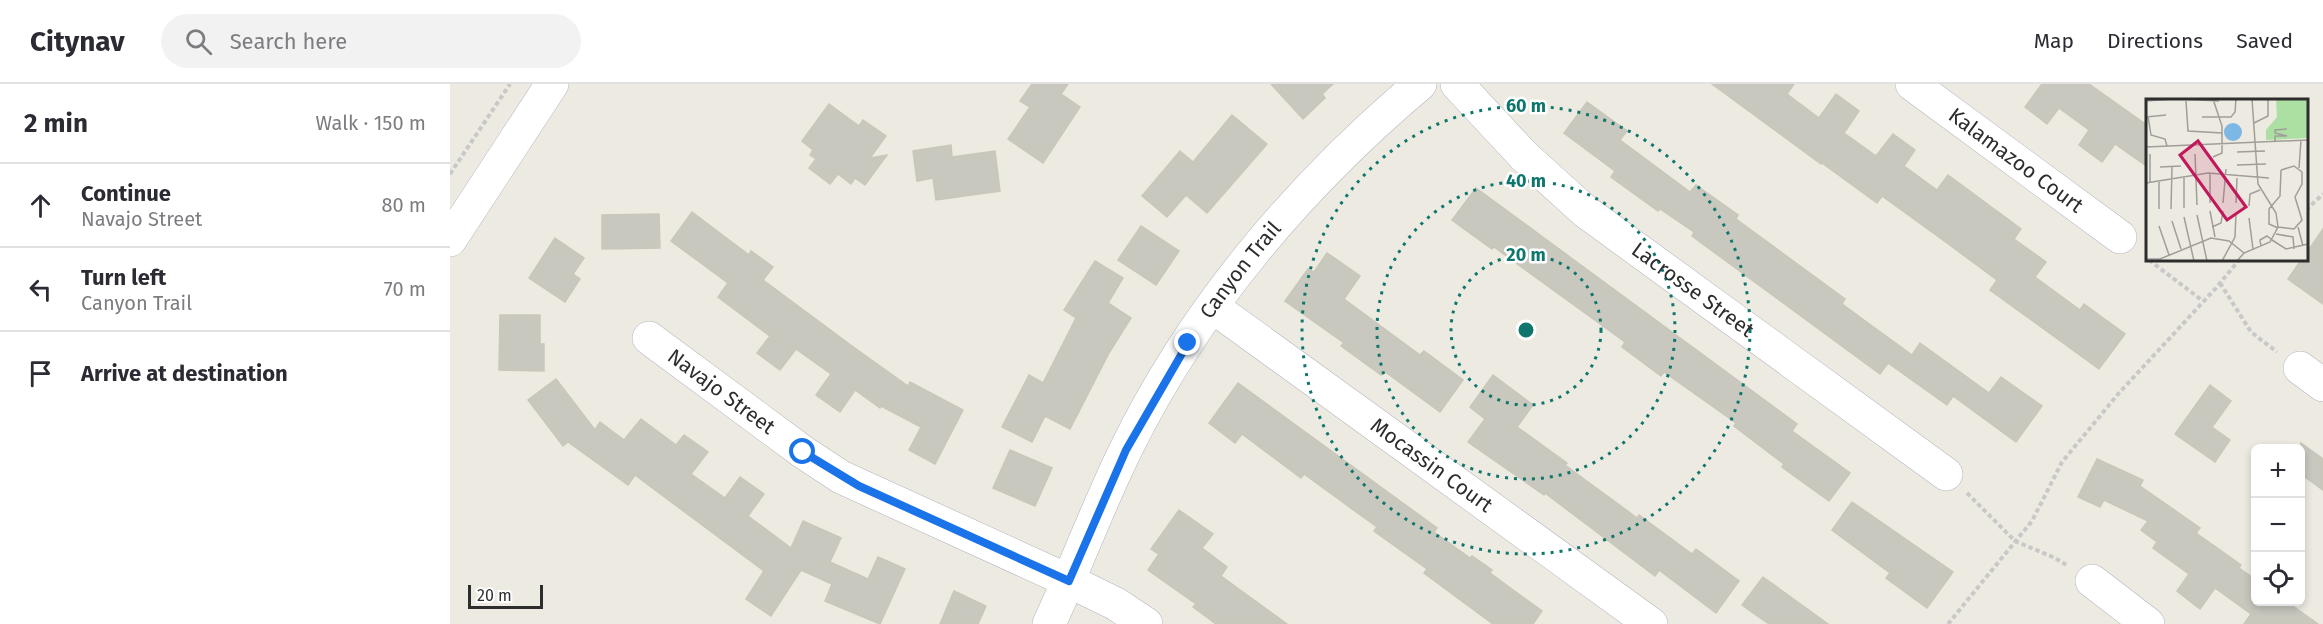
<!DOCTYPE html>
<meta charset="utf-8">
<style>
:root{--surface:#fff;--page:#f2f2f3;--text:#2b2b33;--muted:#7c7c81;--line:#e1e1e2}
body{margin:0;font-family:"Fira Sans",sans-serif;background:var(--page);color:var(--text)}
.controls{position:absolute;right:18px;bottom:18px;display:grid;overflow:hidden;border-radius:9px;box-shadow:0 3px 9px #0003}
.controls button{width:54px;height:54px;display:grid;place-items:center;padding:0;border:0;border-bottom:2px solid var(--line);background:var(--surface);color:var(--text);font:30px sans-serif}
.scale{position:absolute;left:18px;bottom:15px;width:75px;box-sizing:border-box;padding-left:6px;border:3px solid #2d2d2d;border-top:0;font-size:16px;line-height:21px;white-space:nowrap;color:#2d2d2d;-webkit-text-stroke:4px #fff;paint-order:stroke}
.stop{position:absolute;width:18px;height:18px;margin:-14px;border:4px solid #1a73e8;border-radius:50%;background:#fff}
.stop.end{background:#1a73e8;border-color:#fff;box-shadow:0 2px 6px #0008}
.list{margin:0;padding:0;list-style:none}
h2{display:flex;justify-content:space-between;align-items:center;height:78px;margin:0;padding:0 24px;font-size:26px}
h2 small{font-size:20px;font-weight:400;color:var(--muted)}
.list li{display:grid;grid-template-columns:39px 1fr auto;gap:18px;align-items:center;box-sizing:border-box;height:84px;padding:0 24px;border-top:2px solid var(--line)}
.list b{display:block;font-size:22px;white-space:nowrap}
.list p{margin:0;font-size:20px;white-space:nowrap;color:var(--muted)}
.list em{font-size:20px;font-style:normal;color:var(--muted)}
.icon{flex:none;width:33px;height:33px;fill:none;stroke:currentColor;stroke-width:2;stroke-linecap:round;stroke-linejoin:round}
.map{position:relative;flex:none;width:1873px;height:540px;overflow:hidden}
header{display:flex;align-items:center;gap:36px;box-sizing:border-box;height:84px;padding:0 30px;background:var(--surface);border-bottom:2px solid var(--line)}
header strong{font-size:28px}
nav{display:flex;gap:33px;margin-inline-start:auto;font-size:21px}
.search{width:420px;height:54px;background:var(--page);display:flex;align-items:center;gap:15px;box-sizing:border-box;padding:0 21px;border-radius:33px;color:var(--muted);font-size:22px}
main{display:flex}
aside{flex:1;background:var(--surface)}
.map>svg:first-child{display:block}
.building{fill:#c9c8bf;stroke:#c9c6ba;stroke-width:1.5}
.lines{fill:none;stroke-linecap:round;stroke-linejoin:round}
.minor-casing{stroke:#b4b4bf;stroke-width:34}
.path{stroke:#c8c8c8;stroke-width:4;stroke-dasharray:4.5 3;stroke-linecap:butt}
.minor{stroke:#fff;stroke-width:33}
.route{stroke:#1a73e8;stroke-width:8}
.ring{fill:none;stroke:#0f766e;stroke-width:3;stroke-dasharray:3 6}
.labels{text-anchor:middle;dominant-baseline:central;stroke-width:5;stroke-linejoin:round;paint-order:stroke}
.street-label{font-size:21px;fill:#2d2d2d;stroke:#fff}
.inset-road{fill:none;stroke:#a09e99;stroke-width:1.5}
.view{fill:#c2185b;fill-opacity:0.15;stroke:#c2185b;stroke-width:3}
.inset-edge{fill:none;stroke:#2d2d2d;stroke-width:3}
.centre{fill:#0f766e;stroke:#fff;stroke-width:3}
.ring-label{font-size:18px;text-anchor:middle;font-weight:bold;fill:#0f766e;stroke:#fff;stroke-width:5;stroke-linejoin:round;paint-order:stroke}
</style>
<header>
<strong>Citynav</strong>
<div class="search"><svg class="icon" aria-label="search" viewBox="0 0 24 24"><circle cx="10" cy="10" r="6"/><path d="M15 15l6 6"/></svg>Search here</div>
<nav><a>Map</a><a>Directions</a><a>Saved</a></nav>
</header>
<main>
<aside>
<h2>2 min<small>Walk · 150 m</small></h2>
<ul class="list">
<li><svg class="icon" aria-label="ahead" viewBox="0 0 24 24"><path d="M12 20V5M6 11l6-6 6 6"/></svg><div><b>Continue</b><p>Navajo Street</p></div><em>80 m</em></li>
<li><svg class="icon" aria-label="left" viewBox="0 0 24 24"><path d="M17 20v-9H6M10 6l-5 5 5 5"/></svg><div><b>Turn left</b><p>Canyon Trail</p></div><em>70 m</em></li>
<li><svg class="icon" aria-label="arrive" viewBox="0 0 24 24"><path d="M6 21V4h12l-3 4 3 4H6"/></svg><div><b>Arrive at destination</b></div></li>
</ul>
</aside>
<div class="map">
<svg width="1873" height="540" viewBox="0 0 1873 540">
<rect width="100%" height="100%" fill="#edeae1"/>
<g class="building">
<path d="M582,0H618L611,10L630,23L593,79L558,55L580,23L570,17Z"/>
<path d="M821,0H883L872,10L875,14L853,35Z"/>
<path d="M1262,0H1344L1337,10L1369,34L1386,10L1409,27L1394,49L1426,72L1443,50L1465,66L1454,82L1487,106L1498,91L1571,145L1564,155L1596,178L1585,193L1630,226L1634,220L1675,250L1649,285L1540,206L1547,196L1497,159L1432,112L1427,119L1372,79L1371,80Z"/>
<path d="M1592,0H1639L1698,42V83L1665,60L1652,78L1629,61L1639,46L1609,24L1597,40L1575,23Z"/>
<path d="M1137,18L1177,47L1170,56L1240,108L1246,101L1288,131L1286,135L1395,215L1392,220L1462,271L1470,259L1539,309L1551,293L1592,322L1566,358L1503,312L1497,321L1438,279L1430,290L1242,152L1244,148L1210,125L1208,127L1161,93L1165,87L1114,49Z"/>
<path d="M379,20L409,42L413,36L436,52L420,74L437,71L415,101L405,94L401,100L388,90L380,100L359,84L366,75L360,71L363,66L352,57Z"/>
<path d="M782,31L817,60L757,129L736,111L717,133L692,112L730,67L743,78Z"/>
<path d="M501,61L502,73L545,67L550,107L486,116L483,94L467,97L463,67Z"/>
<path d="M1026,104L1347,340L1342,347L1400,389L1379,417L1332,383L1334,380L1284,342L1286,339L1214,288L1211,292L1172,263L1175,258L1044,163L1042,165L1002,136Z"/>
<path d="M242,128L299,171L301,167L323,183L313,196L402,262L458,302L460,298L513,326L485,380L459,366L471,343L431,322L430,324L405,306L390,328L366,311L381,290L346,265L330,286L307,269L320,252L268,213L278,199L221,157Z"/>
<path d="M209,130L210,164L152,165V131Z"/>
<path d="M691,142L729,167L706,201L668,176Z"/>
<path d="M1873,145V220L1838,195L1851,176H1857V168Z"/>
<path d="M105,154L134,174L123,190L130,195L115,218L79,194Z"/>
<path d="M877,169L910,192L894,215L970,271L974,267L1013,296L990,328L934,287L931,291L891,262L894,259L835,217L858,185L864,188Z"/>
<path d="M645,177L673,194L658,219L681,234L659,269L620,345L595,332L582,358L552,343L579,291L593,299L626,234L614,226Z"/>
<path d="M50,231H90V260H94V287L49,286Z"/>
<path d="M1043,291L1083,321L1067,343L1117,379L1115,381L1187,434L1189,431L1242,470L1246,465L1289,497L1266,529L1209,486L1205,492L1095,409L1094,411L1018,358L1035,335L1020,323Z"/>
<path d="M106,295L145,346L150,338L174,356L191,335L226,361L234,351L258,368L241,390L275,414L290,393L314,410L298,432L341,464L353,437L391,454L380,478L418,495L428,473L455,485L430,540L375,517L382,500L351,486L321,532L296,515L314,487L185,391L178,401L118,358L113,362L78,316Z"/>
<path d="M788,299L987,444L984,448L1020,474L1022,472L1042,486L1040,489L1092,527L1083,540H1043L974,489L977,485L924,447L927,443L854,390L851,394L792,350L785,359L759,339Z"/>
<path d="M1760,301L1781,317L1762,343L1780,356L1765,378L1725,350Z"/>
<path d="M1851,359L1873,375V406L1851,390Z"/>
<path d="M560,366L602,384L585,422L543,404Z"/>
<path d="M1647,375L1693,396L1690,402L1750,444L1746,449L1791,481L1789,484L1806,496V518H1837L1868,540H1794L1801,530L1765,504L1750,525L1727,507L1739,490L1703,464L1707,458L1691,446L1698,437L1654,416L1650,423L1628,413Z"/>
<path d="M1402,418L1503,488L1477,524L1436,494L1440,489L1382,446Z"/>
<path d="M729,426L763,450L752,464L777,483L771,492L837,540H766L743,523L746,520L698,486L709,470L701,465Z"/>
<path d="M1313,493L1378,540H1319L1292,521Z"/>
<path d="M504,507L536,522L528,540H490Z"/>
</g>
<g class="lines">
<defs>
<g id="minor">
<path id="s1" d="M1007,0L1074,72L1136,128L1496,390"/>
<path id="s2" d="M1462,0L1670,153"/>
<path d="M0,156L102,0"/>
<path id="s3" d="M763,223L1201,540"/>
<path id="s4" d="M199,254L353,368L391,393L619,497L666,520L696,540"/>
<path d="M1850,284L1873,301"/>
<path d="M1642,497L1698,540"/>
<path id="s5" d="M599,540C626,482 648,422 676,365C745,224 850,101 970,0"/>
</g>
</defs>
<use href="#minor" class="minor-casing"/>
<g class="path">
<path d="M0,90L60,0"/>
<path d="M1856,126L1873,110"/>
<path d="M1699,176L1753,217"/>
<path d="M1770,199L1801,248L1827,268"/>
<path d="M1517,409L1565,457L1605,474L1618,482"/>
<path d="M1498,540L1582,437L1612,378L1669,309L1766,204L1789,176"/>
</g>
<use href="#minor" class="minor"/>
</g>
<g class="lines">
<path class="route" d="M353,368L409,402L619,497L676,366L738,259"/>
</g>
<g class="ring">
<circle cx="1076" cy="246" r="75"/>
<circle cx="1076" cy="246" r="149"/>
<circle cx="1076" cy="246" r="224"/>
</g>
<g class="labels">
<g class="street-label">
<text stroke="none"><textPath href="#s2" startOffset="129">Kalamazoo Court</textPath></text>
<text stroke="none"><textPath href="#s5" startOffset="404">Canyon Trail</textPath></text>
<text stroke="none"><textPath href="#s1" startOffset="314">Lacrosse Street</textPath></text>
<text stroke="none"><textPath href="#s4" startOffset="90">Navajo Street</textPath></text>
<text stroke="none"><textPath href="#s3" startOffset="270">Mocassin Court</textPath></text>
</g>
</g>
<g transform="translate(1696 15)">
<rect width="162" height="162" fill="#edeae1"/>
<path d="M130,0H161L162,39L120,41V31L131,18Z" fill="#acdfa2"/>
<path d="M78 33a9 9 0 1 1 18 0a9 9 0 1 1-18 0Z" fill="#7db7e5"/>
<path class="inset-road" d="M36,0L73,2M0,2L26,0M40,2L42,32L76,34M2,17L5,36L19,40L21,47M0,18L20,16M56,18H85L89,13L90,0M108,24L122,17V0M129,42V37H141L129,34V31L141,30M0,48L162,41M91,53L119,52M4,55V83M49,55L51,106M67,58L76,54V27L67,0M91,66L120,65M14,68L35,67M153,69L155,41M64,74V104M38,79V109M0,84L62,74L123,79M77,104L80,70M90,104L91,79M103,107L104,95L114,91M13,110V82M25,110L26,68M64,112L69,138M51,116L61,162M38,118L48,162M103,119L107,150M26,122L35,150M13,127L23,156M66,128L75,124L77,112M132,128L148,130L156,121L149,98L156,85V73L148,67L135,71M152,128L157,147M132,129L123,125V110L134,97L135,71M130,135L147,138L148,150M126,141L140,150L162,145M115,148L114,141L121,137L126,141M0,160H14L65,139L83,142L98,154M76,162L89,138L90,114M91,162L98,154L124,143L132,128L130,114L112,85L106,0"/>
<path class="view" d="M52,42L100,108L81,121L34,56Z"/>
<rect width="162" height="162" class="inset-edge"/>
</g>
<circle cx="1076" cy="246" r="9" class="centre"/>
<g class="ring-label">
<text x="1076" y="28">60 m</text>
<text x="1076" y="103">40 m</text>
<text x="1076" y="177">20 m</text>
</g>
</svg>
<div class="controls">
<button>+</button>
<button>−</button>
<button><svg class="icon" aria-label="locate" viewBox="0 0 24 24"><circle cx="12" cy="12" r="6"/><path d="M12 2v4M12 18v4M2 12h4M18 12h4"/></svg></button>
</div>
<div class="scale">20 m</div>
<div class="stop" style="left:353px;top:368px"></div>
<div class="stop end" style="left:738px;top:259px"></div>
</div>
</main>
